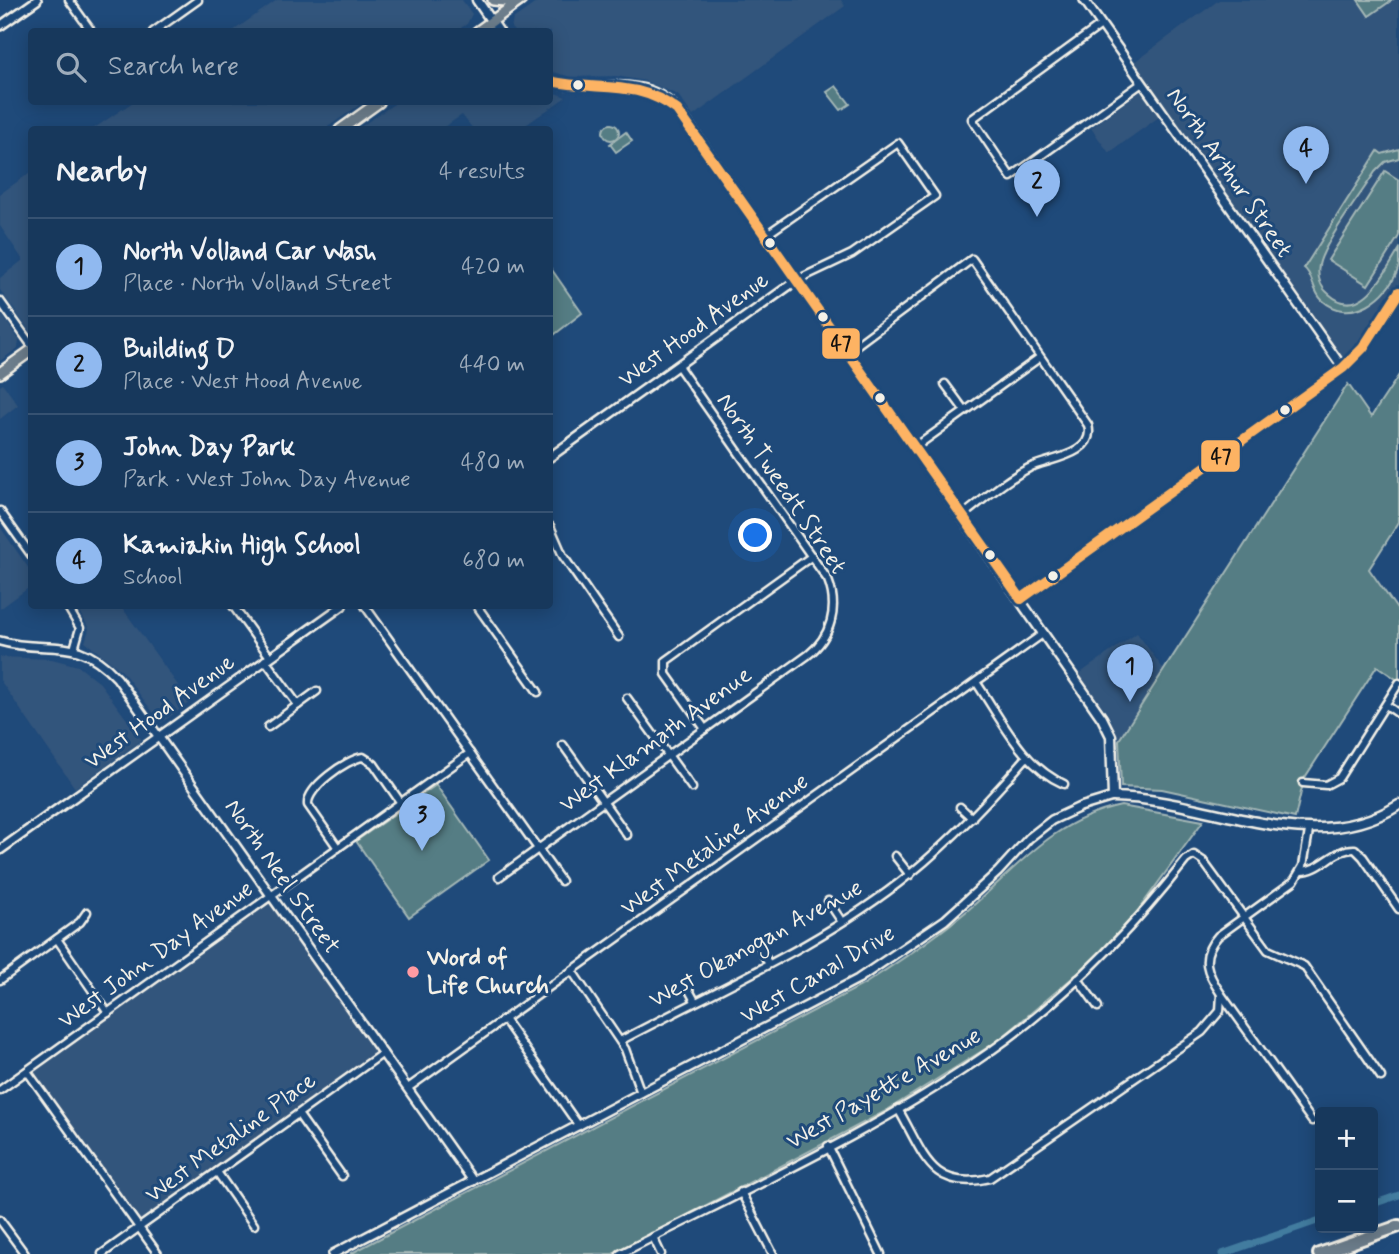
<!DOCTYPE html>
<meta charset="utf-8">
<style>
:root{--surface:#17385c;--page:#203f62;--text:#f1f3f6;--muted:#9eacbb;--line:#365272;--accent:#90b9f0}
body{margin:0;font-family:Mynerve,sans-serif;background:var(--page);color:var(--text)}
.controls{position:absolute;right:21px;bottom:21px;display:grid;overflow:hidden;border-radius:7px;box-shadow:0 4px 18px #0003}
.controls button{width:63px;height:63px;display:grid;place-items:center;padding:0;border:0;border-bottom:2px solid var(--line);background:var(--surface);color:var(--text);font:35px sans-serif}
.you{position:absolute;left:756px;top:536px;width:24px;height:24px;margin:-18px;border:5px solid #fff;border-radius:50%;background:#1a73e8;box-shadow:0 0 0 10px #1a73e833}
.badge{display:grid;place-items:center;width:46px;height:46px;border-radius:50%;background:var(--accent);color:#111;font-size:23px;font-weight:700}
.pin{position:absolute;translate:-50% -58px;filter:drop-shadow(0 2px 4px #0008)}
.pin::after{content:'';position:absolute;top:37px;width:24px;height:21px;background:inherit;clip-path:polygon(0 0,100% 0,50% 100%)}
.list{margin:0;padding:0;list-style:none}
h2{display:flex;justify-content:space-between;align-items:center;height:91px;margin:0;padding:0 28px;font-size:30px}
h2 small{font-size:23px;font-weight:400;color:var(--muted)}
.list li{display:grid;grid-template-columns:46px 1fr auto;gap:21px;align-items:center;box-sizing:border-box;height:98px;padding:0 28px;border-top:2px solid var(--line)}
.list b{display:block;font-size:26px;white-space:nowrap}
.list p{margin:0;font-size:23px;white-space:nowrap;color:var(--muted)}
.list em{font-size:23px;font-style:normal;color:var(--muted)}
.icon{flex:none;width:38px;height:38px;fill:none;stroke:currentColor;stroke-width:2;stroke-linecap:round;stroke-linejoin:round}
.map{position:relative;flex:none;width:1399px;height:1254px;overflow:hidden}
.search{position:absolute;background:var(--surface);box-shadow:0 4px 18px #0003;left:28px;top:28px;width:525px;height:77px;display:flex;align-items:center;gap:18px;box-sizing:border-box;padding:0 24px;border-radius:7px;color:var(--muted);font-size:26px}
.panel{position:absolute;background:var(--surface);box-shadow:0 4px 18px #0003;left:28px;top:126px;width:525px;height:483px;border-radius:7px}
.map>svg:first-child{display:block}
.built{fill:#32547b}
.green{fill:#557d84;stroke:#a4b7b6;stroke-width:2}
.lines{fill:none;stroke-linecap:round;stroke-linejoin:round}
.canal{stroke:#437b9f;stroke-width:7}
.minor-casing{stroke:#f4f1e8;stroke-width:11}
.tertiary-casing{stroke:#f4f1e8;stroke-width:12}
.secondary-casing{stroke:#f4f1e8;stroke-width:13}
.primary-casing{stroke:#f4f1e8;stroke-width:14}
.motorway-casing{stroke:#f4f1e8;stroke-width:16}
.minor{stroke:#1f4a7a;stroke-width:6}
.tertiary{stroke:#1f4a7a;stroke-width:7}
.secondary{stroke:#1f4a7a;stroke-width:8}
.primary{stroke:#6c7d8b;stroke-width:9}
.motorway{stroke:#6c7d8b;stroke-width:10}
.bus-1-casing{stroke:#1f4a7a;stroke-width:16}
.bus-1{stroke:#fdb363;stroke-width:10}
.bus-dot{fill:#f4f1e8;stroke:#1f4a7a;stroke-width:2.5}
.poi-dot{fill:#ff9aa2;stroke:#1f4a7a;stroke-width:2.5}
.labels{text-anchor:middle;dominant-baseline:central;stroke-width:6;stroke-linejoin:round;paint-order:stroke}
.street-label{font-size:24px;fill:#f4f1e8;stroke:#1f4a7a}
.poi-label{font-size:24px;font-weight:bold;fill:#f4f1e8;stroke:#1f4a7a;text-anchor:start}
.line-badge{stroke:#1f4a7a;stroke-width:2.5}
.pale-badge-label{font-size:19px;text-anchor:middle;font-weight:bold;fill:#111}
</style>
<div class="map">
<svg width="1399" height="1254" viewBox="0 0 1399 1254">
<rect width="100%" height="100%" fill="#1f4a7a"/>
<filter id="ink" filterUnits="userSpaceOnUse"><feTurbulence type="fractalNoise" baseFrequency=".0143" numOctaves="2"/><feDisplacementMap in="SourceGraphic" scale="14" xChannelSelector="R" yChannelSelector="G"/><feConvolveMatrix kernelMatrix="1 2 1 2 8 2 1 2 1" color-interpolation-filters="sRGB"/></filter>
<g filter="url(#ink)">
<g class="built">
<path d="M277,0H462L472,14L467,24L456,31H233Z"/>
<path d="M540,0H841L845,6L693,116L678,95L645,81L616,76L570,77L550,71V32L514,31L511,28L513,19Z"/>
<path d="M1219,0H1399V285L1343,368L1130,65Z"/>
<path d="M550,91L566,97L520,129H473L462,115L441,129H357L397,102H550Z"/>
<path d="M1141,91L1159,117L1109,153L1091,128Z"/>
<path d="M133,102H364L325,129H93Z"/>
<path d="M31,172V333L0,290V278L23,260L0,226V194Z"/>
<path d="M0,312L19,340L18,348L0,361Z"/>
<path d="M3,384L18,405L0,419V386Z"/>
<path d="M0,527L32,573L31,586L0,609Z"/>
<path d="M77,606H121L190,702L161,723L122,671L85,642L89,629Z"/>
<path d="M1137,633L1164,670L1119,740L1110,717L1079,674Z"/>
<path d="M0,657L52,659L78,666L100,683L142,740L75,788L0,680Z"/>
<path d="M272,896L383,1053L139,1228L27,1071Z"/>
</g>
<g class="green">
<path d="M1358,0H1392L1369,16Z"/>
<path d="M836,86L850,104L841,110L827,92Z"/>
<circle cx="611" cy="132" r="8"/>
<path d="M626,132L632,141L616,152L610,144Z"/>
<path d="M1399,149V158L1385,162L1375,172C1362,193 1323,244 1319,265C1317,276 1320,287 1329,294C1361,323 1385,272 1399,250C1399,254 1399,262 1399,266C1390,298 1350,326 1322,300C1312,291 1313,274 1304,268L1378,151L1382,154Z"/>
<path d="M1385,171L1399,180V236L1368,285L1328,260Z"/>
<path d="M550,267L582,313L550,338Z"/>
<path d="M1399,375V522L1369,569L1399,612V681L1377,666L1304,779L1295,818L1162,789L1121,787L1119,740L1348,384L1371,417Z"/>
<path d="M436,785L489,860L409,917L356,841Z"/>
<path d="M1121,806L1203,821L1134,916L1091,962L998,1041L884,1112L613,1254H350L863,985C899,961 935,938 968,910C1019,866 1051,821 1121,806Z"/>
</g>
<g class="lines">
<g class="canal">
<path d="M1373,1204L1399,1195"/>
<path d="M1222,1254L1320,1220"/>
</g>
<defs>
<g id="minor">
<path d="M69,0L92,32"/>
<path d="M1101,25L972,119L1011,177L1142,83"/>
<path d="M153,32L198,0"/>
<path d="M766,235L898,143L935,196L852,254L797,280"/>
<path d="M0,301L32,346"/>
<path d="M847,352L972,259L1088,425C1097,456 1045,459 1029,468C1005,480 983,500 962,516"/>
<path d="M945,384L965,411"/>
<path d="M914,448L1039,358"/>
<path d="M0,511L32,556"/>
<path d="M550,526L563,556L619,637"/>
<path d="M67,606L80,628L74,649"/>
<path d="M233,606L270,657"/>
<path d="M365,606L561,881"/>
<path d="M477,606L538,692"/>
<path d="M265,660L298,705"/>
<path d="M976,682C1001,718 1022,766 1064,784"/>
<path d="M627,698L692,788"/>
<path d="M1386,705L1399,714"/>
<path d="M268,727L317,691"/>
<path d="M705,729L666,674V661L812,556"/>
<path d="M563,745L627,835"/>
<path d="M1303,783L1326,785L1339,778L1399,683"/>
<path d="M960,807L972,818"/>
<path d="M1309,831L1303,866L1294,881L1218,936C1199,957 1207,973 1221,994L1312,1121"/>
<path d="M338,848L308,805C306,788 347,759 363,757L374,764L401,803"/>
<path d="M895,856L910,875"/>
<path d="M1301,871C1322,871 1334,848 1355,849L1363,857L1399,909"/>
<path d="M499,877L808,655C831,637 839,608 828,580L678,366"/>
<path d="M828,901L842,922"/>
<path d="M57,939L108,1013"/>
<path d="M761,949L768,963"/>
<path d="M572,971L625,1049L641,1093"/>
<path d="M1078,979L1098,1007"/>
<path d="M0,980L80,922L87,912"/>
<path d="M690,992L695,1001"/>
<path d="M504,1019L579,1126"/>
<path d="M620,1041C718,989 824,944 910,874C953,839 990,799 1027,757"/>
<path d="M27,1071L158,1254"/>
<path d="M408,1088L1044,633"/>
<path d="M0,1090L470,753"/>
<path d="M898,1109C924,1153 930,1192 990,1178L1202,1032L1220,1011L1221,994"/>
<path d="M298,1114L342,1176"/>
<path d="M828,1146L881,1254"/>
<path d="M217,1172L254,1225"/>
<path d="M741,1192L773,1254"/>
<path d="M0,1220L25,1254"/>
<path d="M653,1237L661,1254"/>
<path d="M102,1254L383,1053"/>
<path d="M620,1254C743,1191 874,1133 988,1053C1064,1000 1129,933 1186,860L1194,855L1203,861L1268,950L1304,966L1381,1077"/>
</g>
<g id="tertiary">
<path d="M1084,0L1343,368"/>
<path d="M0,26L37,0"/>
<path d="M550,457L797,280"/>
<path d="M1021,599L1343,368L1363,348L1399,292"/>
<path d="M0,641C47,655 75,632 117,678L473,1181"/>
<path d="M0,850L342,606"/>
<path d="M333,1254L858,979L945,920L998,872L1029,838L1052,820L1080,807L1113,797"/>
</g>
<g id="secondary">
<path d="M477,0L499,32"/>
<path d="M550,81C598,96 643,68 682,115L1102,718L1111,736L1113,797C1209,798 1310,861 1399,805"/>
</g>
<g id="primary">
<path d="M493,0L518,2"/>
<path d="M477,32L521,0"/>
<path d="M340,130L379,102"/>
<path d="M0,373L32,350"/>
</g>
<path id="motorway" d="M1319,1254L1399,1226"/>
</defs>
<use href="#minor" class="minor-casing"/>
<use href="#tertiary" class="tertiary-casing"/>
<use href="#secondary" class="secondary-casing"/>
<use href="#primary" class="primary-casing"/>
<use href="#motorway" class="motorway-casing"/>
<use href="#minor" class="minor"/>
<use href="#tertiary" class="tertiary"/>
<use href="#secondary" class="secondary"/>
<use href="#primary" class="primary"/>
<use href="#motorway" class="motorway"/>
<defs>
<g id="bus-1">
<path d="M550,81C598,92 635,78 677,110L1021,599"/>
<path d="M1021,599L1343,368L1363,348L1399,292"/>
</g>
</defs>
<use href="#bus-1" class="bus-1-casing"/>
<use href="#bus-1" class="bus-1"/>
</g>
</g>
<g class="bus-dot">
<circle cx="578" cy="85" r="6"/>
<circle cx="770" cy="243" r="6"/>
<circle cx="823" cy="317" r="6"/>
<circle cx="880" cy="398" r="6"/>
<circle cx="1285" cy="410" r="6"/>
<circle cx="990" cy="555" r="6"/>
<circle cx="1053" cy="576" r="6"/>
</g>
<circle class="poi-dot" cx="413" cy="972" r="7"/>
<g class="labels">
<g class="street-label">
<text transform="translate(1229 173) rotate(55)">North Arthur Street</text>
<text transform="translate(694 330) rotate(-36)">West Hood Avenue</text>
<text transform="translate(781 484) rotate(56)">North Tweedt Street</text>
<text transform="translate(160 712) rotate(-36)">West Hood Avenue</text>
<text transform="translate(656 740) rotate(-36)">West Klamath Avenue</text>
<text transform="translate(715 845) rotate(-36)">West Metaline Avenue</text>
<text transform="translate(282 877) rotate(55)">North Neel Street</text>
<text transform="translate(756 944) rotate(-29)">West Okanogan Avenue</text>
<text transform="translate(156 955) rotate(-36)">West John Day Avenue</text>
<text transform="translate(818 975) rotate(-30)">West Canal Drive</text>
<text transform="translate(884 1089) rotate(-30)">West Payette Avenue</text>
<text transform="translate(231 1138) rotate(-36)">West Metaline Place</text>
</g>
<g class="poi-label">
<text x="427" y="958">Word of<tspan x="427" dy="28">Life Church</tspan></text>
</g>
</g>
<g class="line-badge">
<rect x="821" y="327" width="40" height="33" rx="7" fill="#fdb363"/>
<rect x="1200" y="439" width="41" height="34" rx="7" fill="#fdb363"/>
</g>
<g class="pale-badge-label">
<text x="841" y="350">47</text>
<text x="1221" y="463">47</text>
</g>
</svg>
<div class="controls">
<button>+</button>
<button>−</button>
</div>
<div class="you"></div>
<div class="pin badge" style="left:1130px;top:702px">1</div>
<div class="pin badge" style="left:1037px;top:217px">2</div>
<div class="pin badge" style="left:422px;top:851px">3</div>
<div class="pin badge" style="left:1306px;top:184px">4</div>
<div class="search"><svg class="icon" aria-label="search" viewBox="0 0 24 24"><circle cx="10" cy="10" r="6"/><path d="M15 15l6 6"/></svg>Search here</div>
<section class="panel">
<h2>Nearby<small>4 results</small></h2>
<ul class="list">
<li><span class="badge">1</span><div><b>North Volland Car Wash</b><p>Place · North Volland Street</p></div><em>420 m</em></li>
<li><span class="badge">2</span><div><b>Building D</b><p>Place · West Hood Avenue</p></div><em>440 m</em></li>
<li><span class="badge">3</span><div><b>John Day Park</b><p>Park · West John Day Avenue</p></div><em>480 m</em></li>
<li><span class="badge">4</span><div><b>Kamiakin High School</b><p>School</p></div><em>680 m</em></li>
</ul>
</section>
</div>
